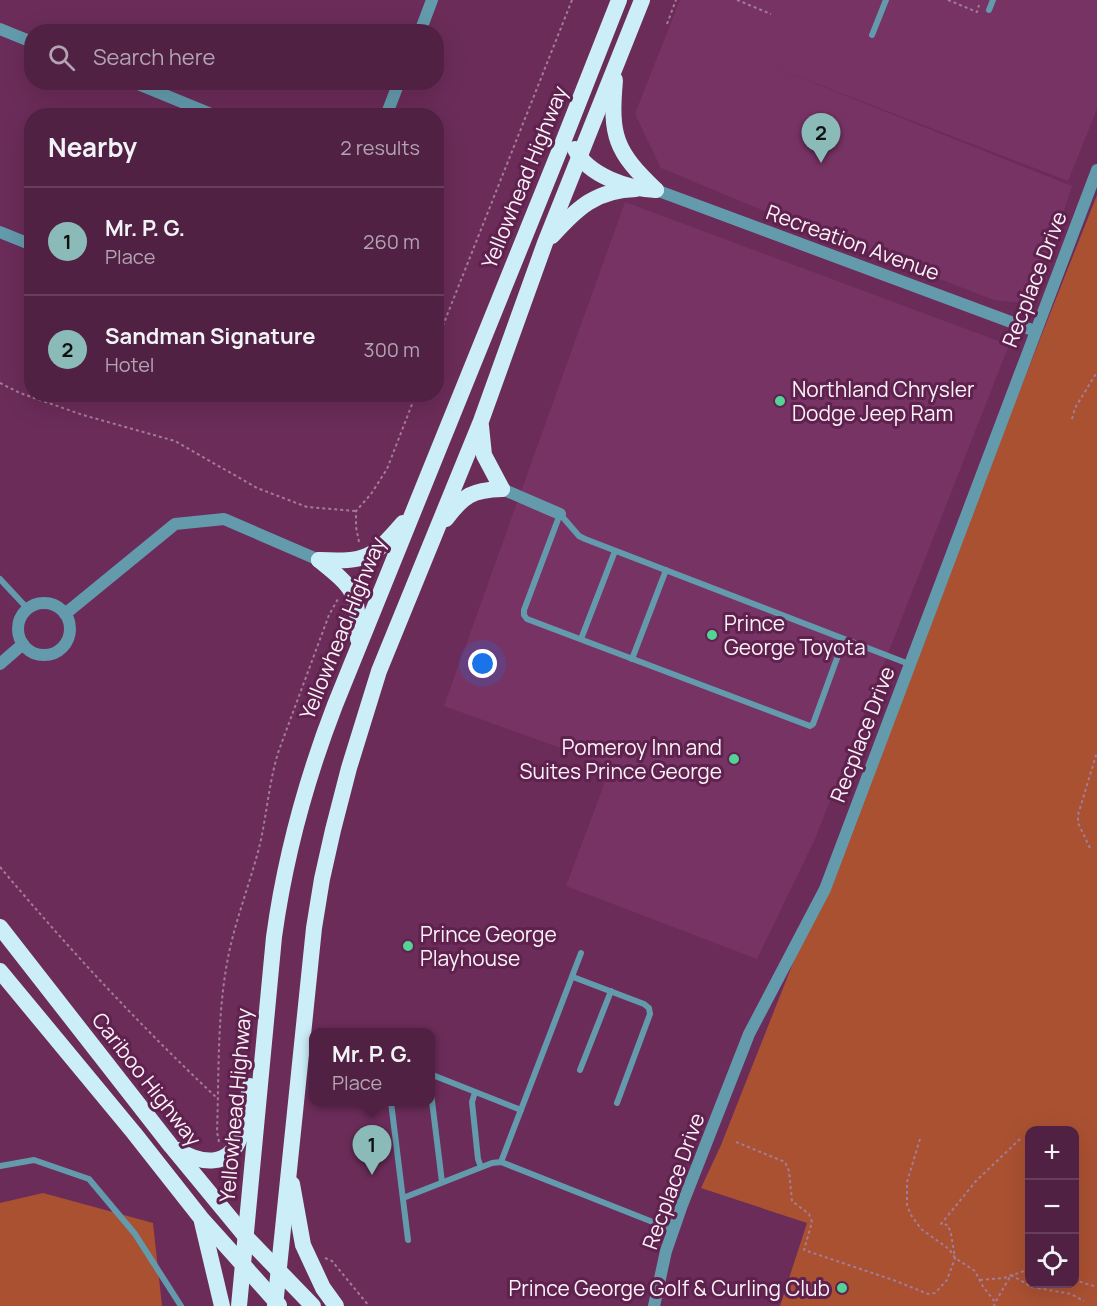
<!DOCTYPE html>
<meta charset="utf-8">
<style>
:root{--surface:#502143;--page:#5a2e4e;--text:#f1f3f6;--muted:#b4a3b2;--line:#673e5c;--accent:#8bbbb9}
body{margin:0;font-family:Manrope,sans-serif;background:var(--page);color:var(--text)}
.controls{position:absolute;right:18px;bottom:18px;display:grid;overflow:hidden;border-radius:12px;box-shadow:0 6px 24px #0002}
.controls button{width:54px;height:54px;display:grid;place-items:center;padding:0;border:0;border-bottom:2px solid var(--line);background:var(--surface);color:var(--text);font:30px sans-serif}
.you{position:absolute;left:483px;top:664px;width:21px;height:21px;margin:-15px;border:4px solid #fff;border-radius:50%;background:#1a73e8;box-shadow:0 0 0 9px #1a73e833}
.badge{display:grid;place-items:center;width:39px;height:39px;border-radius:50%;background:var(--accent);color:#111;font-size:20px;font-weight:700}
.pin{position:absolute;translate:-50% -50px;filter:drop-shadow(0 2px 3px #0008)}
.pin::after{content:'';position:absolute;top:32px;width:21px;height:18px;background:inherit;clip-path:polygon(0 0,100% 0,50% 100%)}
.popup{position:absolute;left:309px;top:1028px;width:126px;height:78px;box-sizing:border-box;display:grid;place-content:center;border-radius:12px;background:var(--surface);filter:drop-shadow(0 2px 4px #0005);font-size:20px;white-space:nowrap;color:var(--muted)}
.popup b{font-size:22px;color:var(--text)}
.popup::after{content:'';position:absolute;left:50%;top:100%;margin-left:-12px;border:12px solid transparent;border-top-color:var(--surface)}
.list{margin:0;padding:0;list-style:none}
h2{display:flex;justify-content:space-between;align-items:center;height:78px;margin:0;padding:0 24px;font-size:26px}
h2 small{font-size:20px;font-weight:400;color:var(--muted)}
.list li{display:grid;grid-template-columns:39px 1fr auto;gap:18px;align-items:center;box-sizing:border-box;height:108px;padding:0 24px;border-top:2px solid var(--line)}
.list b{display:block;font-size:22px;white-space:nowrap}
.list p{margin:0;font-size:20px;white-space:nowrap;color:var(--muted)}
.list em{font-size:20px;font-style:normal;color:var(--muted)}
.icon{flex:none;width:33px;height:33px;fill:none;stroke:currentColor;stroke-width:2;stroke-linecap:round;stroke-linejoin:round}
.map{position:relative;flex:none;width:1097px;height:1306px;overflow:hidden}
.search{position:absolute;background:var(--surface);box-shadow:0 6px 24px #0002;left:24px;top:24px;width:420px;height:66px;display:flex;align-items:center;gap:15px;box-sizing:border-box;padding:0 21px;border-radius:24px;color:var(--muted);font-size:22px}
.panel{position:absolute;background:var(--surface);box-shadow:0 6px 24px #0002;left:24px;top:108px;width:420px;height:294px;border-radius:24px}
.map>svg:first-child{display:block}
.built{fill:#783365}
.green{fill:#aa5132;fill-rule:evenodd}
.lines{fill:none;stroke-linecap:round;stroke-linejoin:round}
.path{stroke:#a47b98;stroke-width:2;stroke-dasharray:3 3;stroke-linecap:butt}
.service{stroke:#639bad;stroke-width:6}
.minor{stroke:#639bad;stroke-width:12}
.trunk{stroke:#cceef8;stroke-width:16}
.poi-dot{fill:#53d396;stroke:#5f214e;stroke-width:2}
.labels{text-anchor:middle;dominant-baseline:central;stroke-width:6;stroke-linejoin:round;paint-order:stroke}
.street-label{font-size:21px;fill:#faf2f7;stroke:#5f214e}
.poi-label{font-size:21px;fill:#faf2f7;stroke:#5f214e;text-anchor:start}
</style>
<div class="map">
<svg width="1097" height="1306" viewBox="0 0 1097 1306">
<rect width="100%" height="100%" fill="#6b2c59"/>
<g class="built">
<path d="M680,0H1097V109L1068,181L771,66L1072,186L1032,304L994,300L752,206L661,168L635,114Z"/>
<path d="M625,202L1009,345L815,839L757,959L566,886L611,766L444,706Z"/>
</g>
<g class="green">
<path d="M1097,195V1306H780L807,1223L701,1188L721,1145ZM1030,1130H1074V1284H1030Z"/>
<path d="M43,1193L153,1223L162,1306H0V1203Z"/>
</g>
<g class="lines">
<g class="path">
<path d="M737,0L771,14"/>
<path d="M948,0L977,12L979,5"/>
<path d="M667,24L676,0"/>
<path d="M436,343L572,0"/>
<path d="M0,383L20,393L83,415L175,441L257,488L307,507L356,511"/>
<path d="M1072,419L1075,408L1097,372"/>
<path d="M359,542L356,527V511L371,494L387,469L416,394"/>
<path d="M361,582L366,571"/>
<path d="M1090,848L1078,823V815L1097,752"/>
<path d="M0,867C69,949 140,1026 218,1099"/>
<path d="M920,1139L907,1182V1205L911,1215L921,1229L949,1249L955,1258L975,1271L982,1285L995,1302L994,1306"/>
<path d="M219,1142L217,1132C219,1076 217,1019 227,963C234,923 250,884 260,844C267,813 269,781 279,750L329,615L338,599"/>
<path d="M736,1142L785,1162L789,1171L792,1201L809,1214L812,1222L804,1250L896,1281L928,1294L935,1293L947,1280L955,1258L951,1234L948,1225L941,1224L976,1181L1021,1138"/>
<path d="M227,1173L233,1194"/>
<path d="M325,1258L332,1261L369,1306"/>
<path d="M980,1280L1004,1278L1030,1269"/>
<path d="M1074,1280L1097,1287"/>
<path d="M996,1301L1011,1275L1032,1287L1071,1294L1084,1301"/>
</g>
<g class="service">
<path d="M989,10L993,0"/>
<path d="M872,35L886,0"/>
<path d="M0,579L27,608"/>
<path d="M581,639L615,551"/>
<path d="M844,639L813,724L810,726L527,619L524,615V610L560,514L579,536L585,539L909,664"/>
<path d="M632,659L666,570"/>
<path d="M573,977L644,1004L649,1008L650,1014L617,1103"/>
<path d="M580,1070L611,991"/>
<path d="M430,1074L521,1110"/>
<path d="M430,1085L442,1182"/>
<path d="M475,1092L472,1102L478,1159L481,1167"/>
<path d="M391,1102L408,1240"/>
<path d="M501,1162L581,953"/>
<path d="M0,1166L34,1160L89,1179L135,1234L181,1306"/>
<path d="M403,1198L492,1163L501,1162L673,1230"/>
</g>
<g class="minor">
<path d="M0,29L32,42"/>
<path d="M420,32L432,0"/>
<path d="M133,82L216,116"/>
<path d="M386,116L399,82"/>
<path d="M656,190L1035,331"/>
<path d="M0,232L32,245"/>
<path d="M502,489L560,514"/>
<circle cx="44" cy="629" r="26"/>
<path d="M65,614L175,524L224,519L319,560"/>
<path d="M0,664L23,644"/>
<path d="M654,1306L666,1251L682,1205L749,1034L825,889L1097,170"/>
</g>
<g class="trunk">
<path d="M615,80C610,136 615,151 656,190"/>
<path d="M575,149C588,176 629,189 656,190"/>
<path d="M552,236C577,208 596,190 636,189"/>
<path d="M481,426L484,455L502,489"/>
<path d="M446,519C464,495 472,490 502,489"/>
<path d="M319,560C366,562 372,559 403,523"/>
<path d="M319,560C355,589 358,592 358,639"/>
<path d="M0,927L171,1146L246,1237L313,1306"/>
<path d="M0,971L134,1133L201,1218L279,1305"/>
<path d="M178,1150C201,1164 229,1168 240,1137C246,1121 247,1102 250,1086"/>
<path d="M292,1184L303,1245L323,1288L336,1306"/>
<path d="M202,1222L222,1306"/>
<path d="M239,1306L274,937C285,857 306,780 335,705L563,142L619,0"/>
<path d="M275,1306L314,928L322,879L333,830L349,768L379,671L481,421L545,243L642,0"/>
</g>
</g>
<g class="poi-dot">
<circle cx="780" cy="401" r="6"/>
<circle cx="712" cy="635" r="6"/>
<circle cx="734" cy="759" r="6"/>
<circle cx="408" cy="946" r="6"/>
<circle cx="842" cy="1288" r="6"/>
</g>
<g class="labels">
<g class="street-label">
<text transform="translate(524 177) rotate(-68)">Yellowhead Highway</text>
<text transform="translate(853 242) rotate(20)">Recreation Avenue</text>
<text transform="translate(1034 279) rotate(-69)">Recplace Drive</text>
<text transform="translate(342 628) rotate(-68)">Yellowhead Highway</text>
<text transform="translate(862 734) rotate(-69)">Recplace Drive</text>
<text transform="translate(147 1079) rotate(52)">Cariboo Highway</text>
<text transform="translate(235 1105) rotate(-85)">Yellowhead Highway</text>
<text transform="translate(673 1181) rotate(-70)">Recplace Drive</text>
</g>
<g class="poi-label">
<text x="792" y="389">Northland Chrysler<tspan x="792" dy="24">Dodge Jeep Ram</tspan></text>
<text x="724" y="623">Prince<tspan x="724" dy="24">George Toyota</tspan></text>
<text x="722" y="747" text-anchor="end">Pomeroy Inn and<tspan x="722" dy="24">Suites Prince George</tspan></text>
<text x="420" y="934">Prince George<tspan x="420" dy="24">Playhouse</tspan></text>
<text x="830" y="1288" text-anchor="end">Prince George Golf &amp; Curling Club</text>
</g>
</g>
</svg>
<div class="controls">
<button>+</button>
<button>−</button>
<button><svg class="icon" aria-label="locate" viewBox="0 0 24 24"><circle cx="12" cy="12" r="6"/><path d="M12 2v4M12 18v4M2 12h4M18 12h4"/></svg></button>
</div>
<div class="you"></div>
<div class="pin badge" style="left:372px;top:1175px">1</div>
<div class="popup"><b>Mr. P. G.</b>Place</div>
<div class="pin badge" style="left:821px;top:163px">2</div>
<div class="search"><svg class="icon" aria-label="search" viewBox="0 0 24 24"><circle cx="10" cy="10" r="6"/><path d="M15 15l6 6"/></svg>Search here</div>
<section class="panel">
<h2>Nearby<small>2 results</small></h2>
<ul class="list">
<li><span class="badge">1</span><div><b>Mr. P. G.</b><p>Place</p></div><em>260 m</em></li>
<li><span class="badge">2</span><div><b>Sandman Signature</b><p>Hotel</p></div><em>300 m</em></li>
</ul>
</section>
</div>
